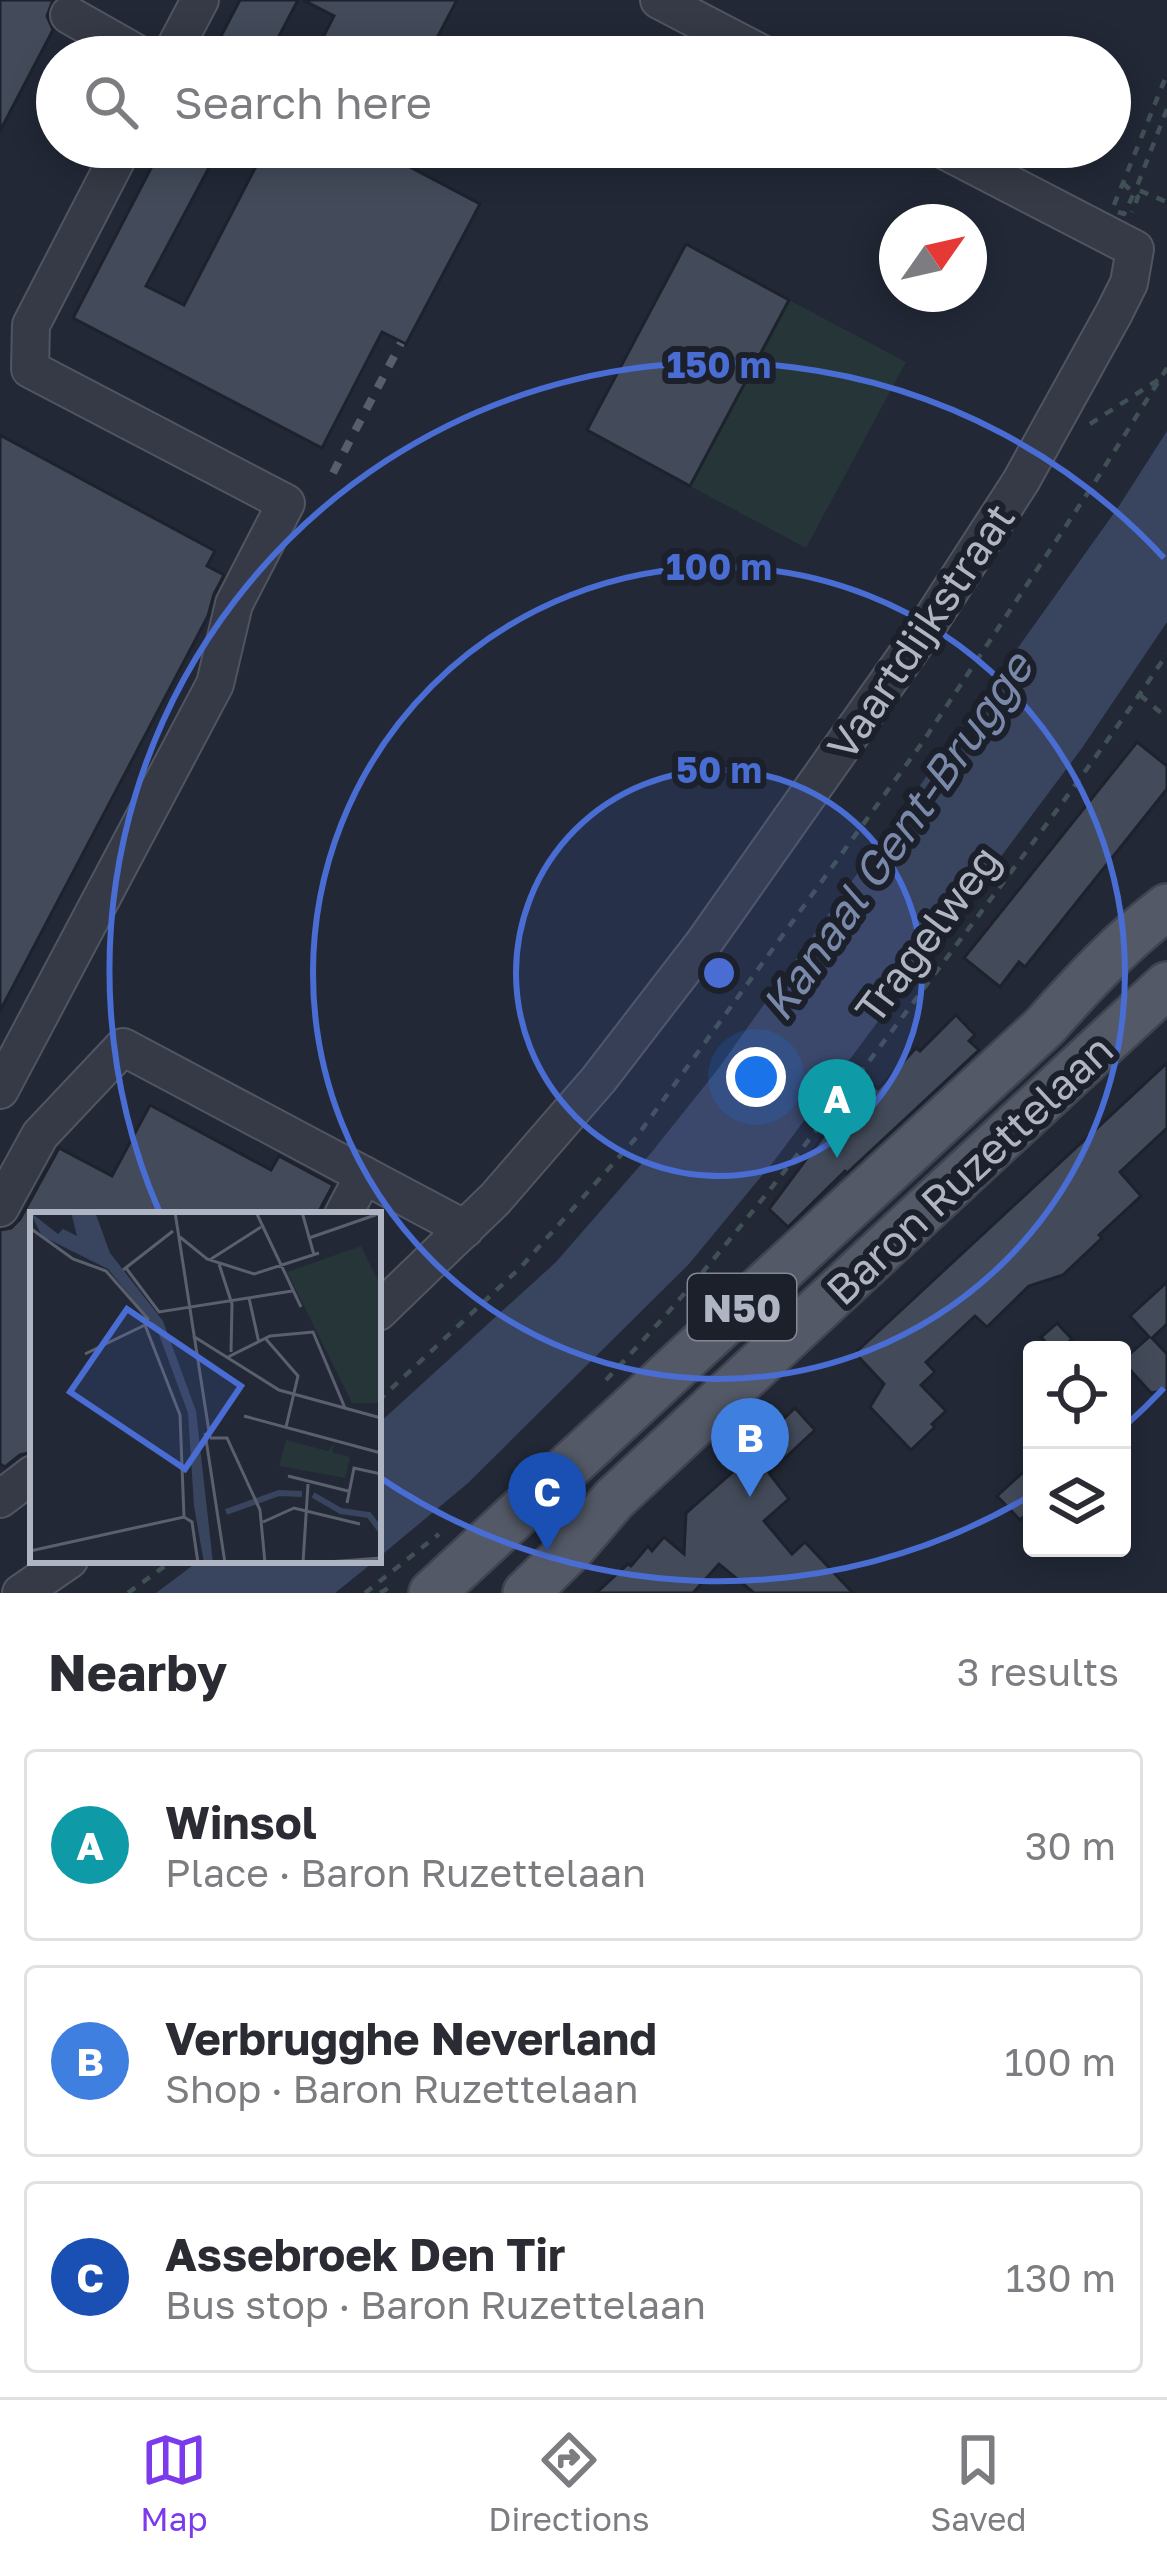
<!DOCTYPE html>
<meta charset="utf-8">
<style>
:root{--surface:#fff;--page:#f7f7f7;--text:#2b2b33;--muted:#7c7c81;--line:#e1e1e2;--accent:#7c3aed}
body{margin:0;font-family:"Golos Text",sans-serif;background:var(--page);color:var(--text)}
.controls{position:absolute;right:36px;bottom:36px;display:grid;overflow:hidden;border-radius:12px;box-shadow:0 6px 30px #0003}
.controls button{width:108px;height:108px;display:grid;place-items:center;padding:0;border:0;border-bottom:3px solid var(--line);background:var(--surface);color:var(--text);font:60px sans-serif}
.compass{position:absolute;left:879px;top:204px;width:108px;height:108px;border-radius:50%;background:var(--surface);box-shadow:0 6px 30px #0003;rotate:56deg}
.you{position:absolute;left:756px;top:1077px;width:42px;height:42px;margin:-30px;border:9px solid #fff;border-radius:50%;background:#1a73e8;box-shadow:0 0 0 18px #1a73e833}
.badge{display:grid;place-items:center;width:78px;height:78px;border-radius:50%;background:var(--accent);color:#fff;font-size:39px;font-weight:700}
.pin{position:absolute;translate:-50% -99px;filter:drop-shadow(0 3px 6px #0008)}
.pin::after{content:'';position:absolute;top:63px;width:42px;height:36px;background:inherit;clip-path:polygon(0 0,100% 0,50% 100%)}
.list{margin:0;padding:0;list-style:none}
h2{display:flex;justify-content:space-between;align-items:center;height:156px;margin:0;padding:0 48px;font-size:51px}
h2 small{font-size:39px;font-weight:400;color:var(--muted)}
.list li{display:grid;grid-template-columns:78px 1fr auto;gap:36px;align-items:center;box-sizing:border-box;height:192px;margin:0 24px 24px;padding:0 24px;border:3px solid var(--line);border-radius:12px}
.list b{display:block;font-size:45px;white-space:nowrap}
.list p{margin:0;font-size:39px;white-space:nowrap;color:var(--muted)}
.list em{font-size:39px;font-style:normal;color:var(--muted)}
.icon{flex:none;width:66px;height:66px;fill:none;stroke:currentColor;stroke-width:2;stroke-linecap:round;stroke-linejoin:round}
.map{position:relative;flex:none;width:1167px;height:1593px;overflow:hidden}
.search{position:absolute;background:var(--surface);box-shadow:0 6px 30px #0003;left:36px;right:36px;top:36px;height:132px;display:flex;align-items:center;gap:30px;box-sizing:border-box;padding:0 42px;border-radius:66px;color:var(--muted);font-size:45px}
.sheet{height:804px;background:var(--surface)}
nav{display:flex;justify-content:space-around;align-items:center;box-sizing:border-box;height:168px;border-top:3px solid var(--line);background:var(--surface);font-size:33px;color:var(--muted)}
nav a{display:grid;justify-items:center;gap:6px}
nav .on{color:var(--accent)}
.map>svg:first-child{display:block}
.green{fill:#253538}
.water{fill:#39445e}
.building{fill:#434b5a;stroke:#1d222d;stroke-width:3}
.lines{fill:none;stroke-linecap:round;stroke-linejoin:round}
.minor-casing{stroke:#505561;stroke-width:40}
.major-casing{stroke:#3f4450;stroke-width:50}
.path{stroke:#415054;stroke-width:4.5;stroke-dasharray:9 9;stroke-linecap:butt}
.minor{stroke:#353a46;stroke-width:36}
.major{stroke:#535966;stroke-width:45}
.rail{stroke:#585e6d;stroke-width:8;stroke-dasharray:12 12;stroke-linecap:butt}
.path-bridge{stroke:#415054;stroke-width:4.5;stroke-dasharray:9 9;stroke-linecap:butt}
.ring{fill:none;stroke:#496dd2;stroke-width:6}
.labels{text-anchor:middle;dominant-baseline:central;stroke-width:12;stroke-linejoin:round;paint-order:stroke}
.shield{fill:#1b202b;stroke:#838895;stroke-width:3}
.shield-label{font-size:39px;font-weight:bold;fill:#b0b5c3}
.street-label{font-size:42px;fill:#b0b5c3;stroke:#1b202b}
.water-label{font-size:45px;font-style:italic;fill:#7a89a9;stroke:#1b202b}
.inset-river{fill:none;stroke:#39445e;stroke-width:6}
.inset-road{fill:none;stroke:#5b606e;stroke-width:3}
.view{fill:#496dd2;fill-opacity:0.15;stroke:#496dd2;stroke-width:6}
.inset-edge{fill:none;stroke:#b0b5c3;stroke-width:6}
.centre{fill:#496dd2;stroke:#1b202b;stroke-width:6}
.ring-label{font-size:36px;text-anchor:middle;font-weight:bold;fill:#496dd2;stroke:#1b202b;stroke-width:12;stroke-linejoin:round;paint-order:stroke}
</style>
<div class="map">
<svg width="1167" height="1593" viewBox="0 0 1167 1593">
<rect width="100%" height="100%" fill="#222836"/>
<path class="green" d="M789,300L906,362L806,548L690,486Z"/>
<g class="water">
<path d="M1167,431V622L1082,748L774,1161L689,1264L467,1484L378,1558V1424L556,1262L651,1153L718,1069L1119,506Z"/>
<path d="M200,1560H376L335,1593H156Z"/>
</g>
<g class="building">
<path d="M0,0H53L47,16L53,30L0,131Z"/>
<path d="M240,0H298L268,57H210Z"/>
<path d="M303,0H457L427,57H313L334,16Z"/>
<path d="M162,147H220L146,286L184,305L266,147H372L480,204L406,344L382,332L322,448L73,318Z"/>
<path d="M686,244L789,300L690,486L587,430Z"/>
<path d="M0,435L215,551L207,566L224,575L214,594L208,616L0,1011Z"/>
<path d="M1137,742L1167,766V789L1025,967L1019,962L1000,987L964,958Z"/>
<path d="M956,1015L975,1035L969,1041L979,1050L847,1173L845,1171L788,1227L769,1209L866,1079L878,1089L916,1048L920,1051Z"/>
<path d="M1167,1063V1128L1120,1172L1141,1196L1099,1235L1102,1238L1063,1275L1029,1286L987,1327L975,1316L926,1362L935,1372L921,1385L946,1411L932,1424L935,1427L911,1450L870,1407L884,1384L855,1353Z"/>
<path d="M150,1105L271,1170L279,1156L333,1185L317,1215H33V1452L20,1455L5,1467L0,1464V1230L11,1228L20,1219L59,1148L112,1176Z"/>
<path d="M1167,1282V1324L1152,1338L1167,1354V1390L1151,1393L1122,1361L1149,1337L1130,1316Z"/>
<path d="M1057,1323L1072,1339L1060,1350H1053L1041,1337Z"/>
<path d="M795,1408L815,1430L769,1473L789,1499L764,1521L792,1554L805,1542L853,1593H754L719,1564L693,1593H596L628,1564L631,1566L648,1546L652,1551L664,1537L684,1554L686,1513L779,1431L775,1427Z"/>
<path d="M1032,1464V1510L1020,1520L997,1496Z"/>
</g>
<g class="lines">
<defs>
<g id="minor">
<path d="M659,0L768,57"/>
<path d="M69,15L143,57"/>
<path d="M170,57L200,0"/>
<path d="M0,1090L215,684L234,604L286,503L30,369L31,325L123,147"/>
<path d="M0,1208L40,1135L123,1047L465,1229"/>
<path d="M343,1215L364,1175"/>
<path d="M378,1312L495,1199L599,1079L703,944L930,622L1021,481L1114,313L1129,283L1135,249L938,147"/>
<path d="M0,1499L33,1474"/>
<path d="M21,1593L69,1560"/>
</g>
<g id="major">
<path d="M432,1593L1045,1026C1083,983 1121,942 1167,907"/>
<path d="M526,1593L573,1547L614,1499L1167,985"/>
</g>
</defs>
<use href="#minor" class="minor-casing"/>
<use href="#major" class="major-casing"/>
<g class="path">
<path d="M1167,109L1136,189L1167,202"/>
<path d="M1123,183L1138,197L1132,212"/>
<path d="M1114,205L1167,74"/>
<path d="M1090,424L1161,378"/>
<path d="M1140,695L1167,718"/>
<path d="M606,1380C717,1264 813,1135 910,1007C997,890 1086,775 1167,654"/>
<path d="M378,1401L521,1267L635,1139L922,743L1093,485L1167,368"/>
<path d="M128,1593L173,1560"/>
<path d="M365,1593L439,1534"/>
<path d="M380,1593L395,1584"/>
</g>
<use href="#minor" class="minor"/>
<use href="#major" class="major"/>
<path class="rail" d="M333,473L401,343"/>
<path class="path-bridge" d="M1118,212L1124,214L1136,189"/>
</g>
<circle cx="719" cy="973" r="203" fill="#496dd2" fill-opacity=".12"/>
<g class="ring">
<circle cx="719" cy="973" r="203"/>
<circle cx="719" cy="973" r="406"/>
<path d="M1164 1388A608 608 0 0 1 1126 1425M1028 1497A608 608 0 0 1 379 1477M159 1211A608 608 0 0 1 1164 558"/>
</g>
<g class="labels">
<rect class="shield" x="688" y="1274" width="108" height="66" rx="9"/>
<g class="shield-label">
<text x="742" y="1307">N50</text>
</g>
<g class="street-label">
<text transform="translate(920 631) rotate(-56)">Vaartdijkstraat</text>
<text transform="translate(927 934) rotate(-53)">Tragelweg</text>
<text transform="translate(969 1169) rotate(-43)">Baron Ruzettelaan</text>
</g>
<g class="water-label">
<text transform="translate(896 836) rotate(-55)">Kanaal Gent-Brugge</text>
</g>
</g>
<g transform="translate(30 1212)">
<rect width="351" height="351" fill="#222836"/>
<path d="M331,34L351,75V191H322L257,60ZM256,228L298,239L305,230L302,240L320,245L315,266L249,254Z" fill="#253538"/>
<path d="M0,0L28,22L33,17L47,24L41,0H65L80,41L133,109L166,199L183,351H174L164,294L158,201L127,117L78,57L12,24Z" fill="#39445e"/>
<path class="inset-river" d="M283,283L311,299L339,303L351,319M196,300L249,281L272,282"/>
<path class="inset-road" d="M145,0L180,226M226,0L271,95M272,0L284,43M0,16L43,47L76,59L119,108M150,25L177,47L224,62L289,41M279,26L351,1M181,47L231,15M189,52L202,92L201,140M96,56L129,100L262,79M93,58L143,19M219,86L229,131M163,124L249,178L351,206M235,126L268,164L256,215M55,142L115,113L150,203L154,305M198,145L240,124L283,120L315,196M214,204L351,241M175,221L195,351M180,226H197L230,298L235,351M258,264L318,279M317,291L324,256L351,262M233,310L264,296L330,312M0,339L154,305L162,310L168,351M273,351L278,272M284,351L351,346"/>
<path class="view" d="M97,97L211,174L155,257L40,180Z"/>
<rect width="351" height="351" class="inset-edge"/>
</g>
<circle cx="719" cy="973" r="18" class="centre"/>
<g class="ring-label">
<text x="719" y="378">150 m</text>
<text x="719" y="580">100 m</text>
<text x="719" y="783">50 m</text>
</g>
</svg>
<div class="controls">
<button><svg class="icon" aria-label="locate" viewBox="0 0 24 24"><circle cx="12" cy="12" r="6"/><path d="M12 2v4M12 18v4M2 12h4M18 12h4"/></svg></button>
<button><svg class="icon" aria-label="layers" viewBox="0 0 24 24"><path d="M12 4l9 5-9 5-9-5zM3 14l9 5 9-5"/></svg></button>
</div>
<svg class="compass" viewBox="-18 -18 36 36"><path d="M0-13l5 13h-10z" fill="#e53935"/><path d="M0 13l5-13h-10z" fill="#7c7c81"/></svg>
<div class="you"></div>
<div class="pin badge" style="left:837px;top:1158px;background:#0f9aa8">A</div>
<div class="pin badge" style="left:750px;top:1497px;background:#3f7fe0">B</div>
<div class="pin badge" style="left:547px;top:1551px;background:#1a4fb4">C</div>
<div class="search"><svg class="icon" aria-label="search" viewBox="0 0 24 24"><circle cx="10" cy="10" r="6"/><path d="M15 15l6 6"/></svg>Search here</div>
</div>
<section class="sheet">
<h2>Nearby<small>3 results</small></h2>
<ul class="list">
<li><span class="badge" style="background:#0f9aa8">A</span><div><b>Winsol</b><p>Place · Baron Ruzettelaan</p></div><em>30 m</em></li>
<li><span class="badge" style="background:#3f7fe0">B</span><div><b>Verbrugghe Neverland</b><p>Shop · Baron Ruzettelaan</p></div><em>100 m</em></li>
<li><span class="badge" style="background:#1a4fb4">C</span><div><b>Assebroek Den Tir</b><p>Bus stop · Baron Ruzettelaan</p></div><em>130 m</em></li>
</ul>
</section>
<nav>
<a class="on"><svg class="icon" aria-label="map" viewBox="0 0 24 24"><path d="M3 6l6-2 6 2 6-2v14l-6 2-6-2-6 2zM9 4v14M15 6v14"/></svg>Map</a>
<a><svg class="icon" aria-label="directions" viewBox="0 0 24 24"><path d="M12 3l9 9-9 9-9-9zM9 14v-3h6M13 9l2 2-2 2"/></svg>Directions</a>
<a><svg class="icon" aria-label="saved" viewBox="0 0 24 24"><path d="M7 4h10v16l-5-4-5 4z"/></svg>Saved</a>
</nav>
